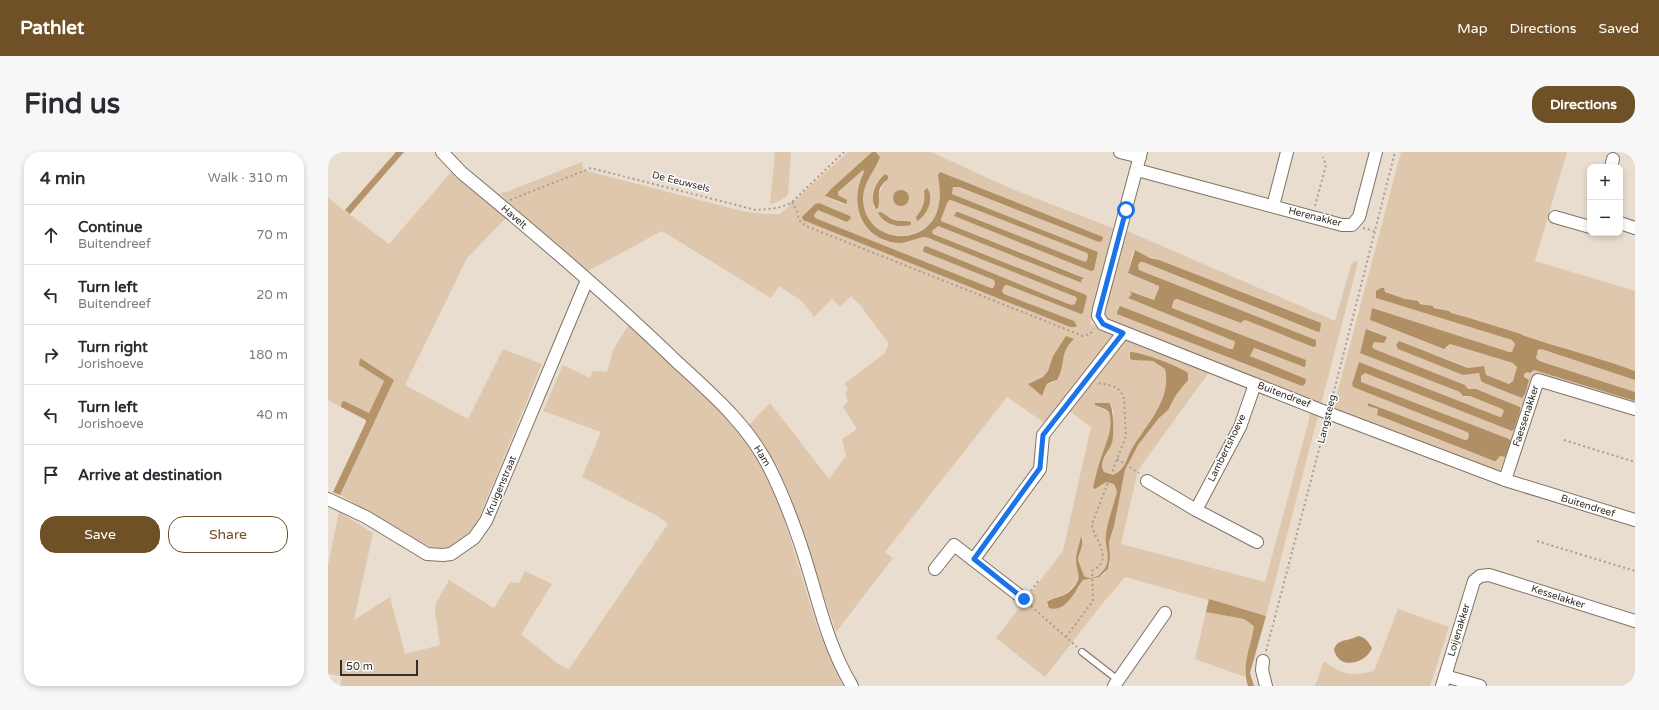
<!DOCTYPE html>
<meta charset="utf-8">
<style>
:root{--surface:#fff;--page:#f7f7f7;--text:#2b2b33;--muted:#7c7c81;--line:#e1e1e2;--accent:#705026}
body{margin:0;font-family:"Varela Round",sans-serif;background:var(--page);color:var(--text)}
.controls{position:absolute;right:12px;top:12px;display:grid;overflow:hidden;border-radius:8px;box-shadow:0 2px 6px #0003}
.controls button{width:36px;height:36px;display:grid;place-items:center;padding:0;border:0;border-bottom:1px solid var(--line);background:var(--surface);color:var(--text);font:20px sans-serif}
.scale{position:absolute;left:12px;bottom:10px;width:78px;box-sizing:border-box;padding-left:4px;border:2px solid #332f29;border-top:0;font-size:11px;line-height:14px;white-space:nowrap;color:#332f29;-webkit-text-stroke:3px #fff;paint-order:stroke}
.stop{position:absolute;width:12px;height:12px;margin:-9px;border:3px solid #1a73e8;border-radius:50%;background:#fff}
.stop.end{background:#1a73e8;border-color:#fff;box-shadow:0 1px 4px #0008}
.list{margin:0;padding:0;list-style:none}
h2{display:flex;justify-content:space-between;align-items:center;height:52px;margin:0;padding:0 16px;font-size:17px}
h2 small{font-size:13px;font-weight:400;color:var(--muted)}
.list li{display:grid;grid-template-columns:26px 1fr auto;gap:12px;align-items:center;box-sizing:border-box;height:60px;padding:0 16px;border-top:1px solid var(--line)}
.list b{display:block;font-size:15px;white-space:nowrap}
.list p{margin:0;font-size:13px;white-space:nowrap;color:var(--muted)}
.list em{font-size:13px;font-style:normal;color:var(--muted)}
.actions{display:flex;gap:8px;padding:12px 16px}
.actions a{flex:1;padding:9px 0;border:1px solid var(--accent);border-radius:16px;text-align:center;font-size:14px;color:var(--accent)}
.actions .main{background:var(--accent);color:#fff}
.icon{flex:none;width:22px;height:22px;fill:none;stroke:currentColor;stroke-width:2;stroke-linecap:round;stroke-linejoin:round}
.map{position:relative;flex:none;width:1307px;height:534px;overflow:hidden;border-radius:16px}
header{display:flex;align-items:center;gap:24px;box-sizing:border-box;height:56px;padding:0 20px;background:var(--accent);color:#fff}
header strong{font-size:19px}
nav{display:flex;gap:22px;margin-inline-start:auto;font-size:14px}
.intro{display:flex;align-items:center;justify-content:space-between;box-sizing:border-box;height:96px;padding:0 24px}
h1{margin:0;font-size:28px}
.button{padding:10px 18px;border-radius:16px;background:var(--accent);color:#fff;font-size:14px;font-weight:700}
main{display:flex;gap:24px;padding:0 24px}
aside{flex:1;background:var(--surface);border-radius:16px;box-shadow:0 2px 6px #0003}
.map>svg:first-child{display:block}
.green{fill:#dec7ac;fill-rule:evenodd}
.forest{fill:#b5946a}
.water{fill:#b18f65}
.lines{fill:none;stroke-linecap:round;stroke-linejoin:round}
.lane-casing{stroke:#7d7367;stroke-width:8}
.street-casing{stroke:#7d7367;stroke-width:14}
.path{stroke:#a69d93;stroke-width:2;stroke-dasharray:2 3;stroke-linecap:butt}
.lane{stroke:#fff;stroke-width:6}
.street{stroke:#fff;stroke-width:12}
.route{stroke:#1a73e8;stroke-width:5}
.labels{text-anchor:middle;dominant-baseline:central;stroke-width:3;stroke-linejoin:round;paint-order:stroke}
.street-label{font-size:10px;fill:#332f29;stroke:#fff}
</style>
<header>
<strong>Pathlet</strong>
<nav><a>Map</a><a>Directions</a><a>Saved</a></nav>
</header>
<div class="intro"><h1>Find us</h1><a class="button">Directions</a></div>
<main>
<aside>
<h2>4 min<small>Walk · 310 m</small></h2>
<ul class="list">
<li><svg class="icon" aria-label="ahead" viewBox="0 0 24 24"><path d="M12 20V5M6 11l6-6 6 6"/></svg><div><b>Continue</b><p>Buitendreef</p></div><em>70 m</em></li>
<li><svg class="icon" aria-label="left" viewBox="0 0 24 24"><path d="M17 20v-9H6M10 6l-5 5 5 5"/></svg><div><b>Turn left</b><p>Buitendreef</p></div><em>20 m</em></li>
<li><svg class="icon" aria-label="right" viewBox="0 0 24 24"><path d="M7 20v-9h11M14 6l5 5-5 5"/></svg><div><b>Turn right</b><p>Jorishoeve</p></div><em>180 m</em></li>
<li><svg class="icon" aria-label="left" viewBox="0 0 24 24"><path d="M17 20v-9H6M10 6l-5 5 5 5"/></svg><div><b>Turn left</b><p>Jorishoeve</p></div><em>40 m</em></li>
<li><svg class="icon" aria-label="arrive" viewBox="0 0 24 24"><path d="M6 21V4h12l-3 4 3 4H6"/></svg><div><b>Arrive at destination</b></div></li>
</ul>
<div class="actions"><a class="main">Save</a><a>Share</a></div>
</aside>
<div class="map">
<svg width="1307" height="534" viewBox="0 0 1307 534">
<rect width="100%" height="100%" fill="#e9ddd0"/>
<g class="green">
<path d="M447,0H463L460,43L451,49L442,52Z"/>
<path d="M520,0H544L503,37L498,45L517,53L518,47L510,43V40L535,18L536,20C520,51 533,88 571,91C581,91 589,85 598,85L748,145L749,147L747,152L744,153L738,151L598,94L596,95V100L666,128L667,132L665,136H663L487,66L486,63L490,58L522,64L491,51L487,52L476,63L478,69L742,175L676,142L674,139L676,134L679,133L753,162L755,161L759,145L605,82L604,79L608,74H610L753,131L755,125L613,69V67L620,49L623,48L759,101L760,104L759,108L757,110L630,60H628V65L766,119L770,100L624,42L625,35L627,34L772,90L610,23C611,32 613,41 611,50C603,101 529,91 535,42C537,29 545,15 551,2L548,0H603L684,37L787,77L762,172L783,180L785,186L718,272L679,245L557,400L565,406L508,480L461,341L446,313L420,274L442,251L501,327L518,304L514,287L529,277L515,255L520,249L517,241L520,238L517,231L556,202L561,192L533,154L523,144L512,155L504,147L486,165L474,149L451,134L443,146L334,79L258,120L183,53L172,41L179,40L254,10L255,18L418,60L438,62H452ZM557,22L560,25L551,41V53L546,56C543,42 547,31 557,22ZM738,184L741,191C732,202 738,219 729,227C726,231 720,231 716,235V240L710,239L701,231L715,225L720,219L725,204Z"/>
<path d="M1073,0H1239L1207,109L1307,139V219L1123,161L1121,159L1063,143L1053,136L1048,146L1184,188L1187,192L1184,200H1181L1044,169L1105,193L1119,196L1122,192L1185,211L1189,214L1185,229L1181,232L1158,223L1156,214L1141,216L1106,202L1070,197L1135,223L1151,221L1153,229L1156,231L1194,246L1197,242L1200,227L1196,225V222L1199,220L1202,221L1206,218L1307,249V254L1208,224L1174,322L1005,257ZM1041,177L1059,185L1054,191L1049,189L1046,190L1044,195L1046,197L1137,233L1139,237H1148L1185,252L1186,277L1184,279L1037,221L1034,222L1032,228L1033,230L1183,290L1177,305L1172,304L1168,309L1158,306L1056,266L1050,257L1040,254L1041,251L1137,288L1140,287L1142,282L1139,280L1025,235L1024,232L1031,210L1172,265H1173L1176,259L1174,257L1142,244L1136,245L1133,240L1032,200Z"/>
<path d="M125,18L179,65L139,106L77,233L140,267L175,197L214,212L148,373C136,393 125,398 102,395L12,343L66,228L31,213L56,229L41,261L13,254V255L0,248V46L61,92Z"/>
<path d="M797,78L1007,169L1023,113L1027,109L1030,110L938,464L797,425L774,452L717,525L668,486L735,399L763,275L740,258L792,191L799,187L882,219L810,318L793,392L937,430L981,268L982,258L778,169L775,163ZM805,99C814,100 818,105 826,106L991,179L815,110H812L810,113L811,118L988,188L985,195L920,169L916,168L913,171L849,147H846L844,154V156L976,215L927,197H925L922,204L972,225L974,234L790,162L789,161L902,197H905L907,191L906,189L800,146L804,142L802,139L826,148L831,136V134L800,121ZM811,201L833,209L857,232L848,243L843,253L831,266L810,293L797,318L786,374L781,390L782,412L780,417L775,423L764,427L755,428L751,436L719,453V450L721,447L737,443L749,430L751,421L749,414L753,385H755L754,395L750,408L756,424C767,430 779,417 780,407C781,399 777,392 778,385C781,369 785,354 789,339L786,332L778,330L767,337L778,294C781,284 784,271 781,261L767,251H781L783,253L786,260L784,267L785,286L774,311L776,320L785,323C798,317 798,307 804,296C818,272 845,248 837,217L826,209L804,208L801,203Z"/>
<path d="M301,172C344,212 397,252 428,302C438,318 444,337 451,354C473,413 485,479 515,534H12L14,524L0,522V413L11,360L45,381L26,468L62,445L77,502L112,493L107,459L108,451L121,428L166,456L182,430L191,431L197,419L224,432L193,482L230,512L241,517L340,372L328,363L254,325L273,280L215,259L235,213L262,226L265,219L279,220L285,198Z"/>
<path d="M1213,197L1307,228V240L1209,209L1208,206L1210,199Z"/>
<path d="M1070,457L1121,475L1102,534H987L996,509C1015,524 1024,524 1046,519Z"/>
<path d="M878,460L916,467L926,474C924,491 916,507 917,525L867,507Z"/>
</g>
<g class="forest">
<path d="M68,0H76L22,62L17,58Z"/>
<path d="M32,206L66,228L12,343L5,340L38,270V268L13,255L14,250L16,249L41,261L56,229L31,213Z"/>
<path d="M881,447L938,464L922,521L926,534H920C913,511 923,496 926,474L916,467L878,460Z"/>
</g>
<g class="water">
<path d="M544,0H548L552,5C547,19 536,29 535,45C534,93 604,99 611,51C613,41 611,32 610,23L612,20L775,85L774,89L771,90L631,35H625L624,42L770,100L766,118L763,119L626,64L628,60H630L757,110L759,108L760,104L759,101L623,48L620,49L613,67V69L756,126L753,128L754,131L610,74L604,79L605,82L758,143L759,145L755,161L753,162L679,133L676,134L674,139L676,142L746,169L749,174L747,175H742L475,68L474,65L487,52L491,51L522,64L523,66L519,70L490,58L486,63L487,66L663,136H665L667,132L666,128L596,100L595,99L596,95L598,94L738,151L744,153L747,152L749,147L748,145L598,85C589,85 581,91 571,91C533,88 520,51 536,20L535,18L510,40V43L519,48L518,52L497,44L503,37Z"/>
<path d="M557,22L560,24V27C545,39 554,45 550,56L548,57C541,45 547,31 557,22Z"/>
<path d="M599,36C607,46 599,64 589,69L588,65C594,58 598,50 596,39Z"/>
<circle cx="573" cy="46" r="8"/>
<path d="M552,60C557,61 561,67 566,68C572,70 577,68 583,70V73C570,76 557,73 550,61Z"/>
<path d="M807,98L822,106L831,108L993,171L992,179L990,180L815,110H812L810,113L811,118L988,188V194L985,195L920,169L916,168L913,171L849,147L846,148L844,154V156L978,208L977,215H976L926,196L922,204L978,227L977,232L974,234L789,162V160L792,154L902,197H905L907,191L906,189L800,146L804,142L801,139L826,148L831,136V134L800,121Z"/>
<path d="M1053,136H1056L1057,140L1077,147L1090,149L1092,152L1105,154L1106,156L1121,159L1123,161C1146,167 1169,175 1193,182L1194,183C1232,196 1269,205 1307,219V228L1213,197L1210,198L1208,206L1211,209L1307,240V249L1206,218L1202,221L1199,220L1196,222V225L1201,228L1197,242L1194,246L1156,231L1153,229L1151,221L1135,223L1070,197L1068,193L1071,189L1140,216L1156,214L1158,223L1181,232L1185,229L1189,215L1185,211L1122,192L1116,197L1042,168L1044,156L1181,200H1184L1187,192L1184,188L1048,146V139Z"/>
<path d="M1038,177L1059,185L1056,191L1046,190L1044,195L1046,197L1137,233L1140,237H1148L1192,255V259L1186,277L1184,279L1037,221L1033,224V230L1181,287L1183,290L1177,305L1172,304L1168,309H1166L1049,263L1050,257L1040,254V251L1137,288L1140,287L1141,282L1139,280L1025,235L1024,232L1031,210L1172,265H1173L1176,259L1174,257L1142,244H1135L1132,240L1032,201Z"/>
<path d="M738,184L746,187C730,202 739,212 729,228C715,232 719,233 714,244L700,232L715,225L720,219L725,204Z"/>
<path d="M802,200C811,199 853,215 860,221V228L848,243L840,258L831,266L810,293L797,318L786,374L781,390L782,406L780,417L771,425L755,428C747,439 738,461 721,456L719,450C724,445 734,446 741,440C756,426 749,424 748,408C748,401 752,391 753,384C757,392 751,400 750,408L756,424C761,427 766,426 771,423C787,409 776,398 778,382C780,367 786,353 789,339L786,332L778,330L767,337L765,336C767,327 769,318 772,309C777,293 786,277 781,260L777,257L767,253V251H781C786,255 786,284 784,291C780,301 770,309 776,320L785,323C799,317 798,305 806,293C820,271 844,246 837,217L825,209L804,208L802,206Z"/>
<path d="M1030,484C1038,485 1040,490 1044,496C1040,508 1020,516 1011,507C1008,504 1007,501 1006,498C1009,486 1020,490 1030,484Z"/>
</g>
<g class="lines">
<defs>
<path id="lane" d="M754,500L790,528"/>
<g id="street">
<path d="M114,0L134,21C208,82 281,144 349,210C384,242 421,274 442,317C453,339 462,362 470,385C488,435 496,488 524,534"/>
<path d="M792,0L812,5"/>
<path d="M813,0L771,157L770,164L775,172L1000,261L1177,328L1307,368"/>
<path d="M1283,15L1285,7"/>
<path d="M809,18L1014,73H1024L1031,65L1048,0"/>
<path d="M945,54L959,0"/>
<path d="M1227,65L1262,75"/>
<path d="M1292,71L1307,76"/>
<path d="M1177,328L1210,228L1307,257"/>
<path d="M819,329L868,358L929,390"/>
<path d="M0,347L38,365L99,402L115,403L123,402L146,386L158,369L259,128"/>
<path d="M868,358L912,275L927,232"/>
<path d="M646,407L712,317L715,283L795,181"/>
<path d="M607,417L626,393L696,447"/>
<path d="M935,509L934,518L938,534"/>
<path d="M1117,524L1152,534"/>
<path d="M786,534L837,461"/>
<path d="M1114,534L1146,429L1152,424L1161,423L1307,469"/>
</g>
</defs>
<use href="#lane" class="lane-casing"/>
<use href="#street" class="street-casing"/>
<g class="path">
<path d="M182,48L263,16L428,58C440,57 453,57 464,50L516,0"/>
<path d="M464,50L469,59L471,68L478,74L755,184L762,182L766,177"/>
<path d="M987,54L998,13L995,5"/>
<path d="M1035,76L1046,79"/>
<path d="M1003,251L1067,0"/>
<path d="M1236,288L1307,310"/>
<path d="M789,307L811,321"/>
<path d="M1209,389L1307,419"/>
<path d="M703,439L711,428"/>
<path d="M703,454L749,495"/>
<path d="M738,485L765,449L764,419C766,417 770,415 772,413C781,400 765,385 764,372L798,284L796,247C792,233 781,233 769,231"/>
<path d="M938,499L998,271"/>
</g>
<use href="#lane" class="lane"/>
<use href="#street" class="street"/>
</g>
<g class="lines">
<path class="route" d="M696,447L646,407L712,316L715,283L795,181L775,172L770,164L798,58"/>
</g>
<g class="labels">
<g class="street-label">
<text transform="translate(353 30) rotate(14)">De Eeuwsels</text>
<text transform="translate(186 65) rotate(41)">Havelt</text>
<text transform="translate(987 65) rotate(14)">Herenakker</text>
<text transform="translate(956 243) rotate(21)">Buitendreef</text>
<text transform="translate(1198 264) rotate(-72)">Faessenakker</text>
<text transform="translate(999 267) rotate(-76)">Langsteeg</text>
<text transform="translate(899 296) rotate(-64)">Lambertshoeve</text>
<text transform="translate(434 304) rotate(58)">Ham</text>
<text transform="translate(173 334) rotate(-67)">Kruigenstraat</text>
<text transform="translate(1260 354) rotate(17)">Buitendreef</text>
<text transform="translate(1230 445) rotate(18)">Kesselakker</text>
<text transform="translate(1131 478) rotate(-73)">Loijenakker</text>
</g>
</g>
</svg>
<div class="controls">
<button>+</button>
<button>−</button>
</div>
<div class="scale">50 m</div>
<div class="stop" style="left:798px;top:58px"></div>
<div class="stop end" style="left:696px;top:447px"></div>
</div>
</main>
